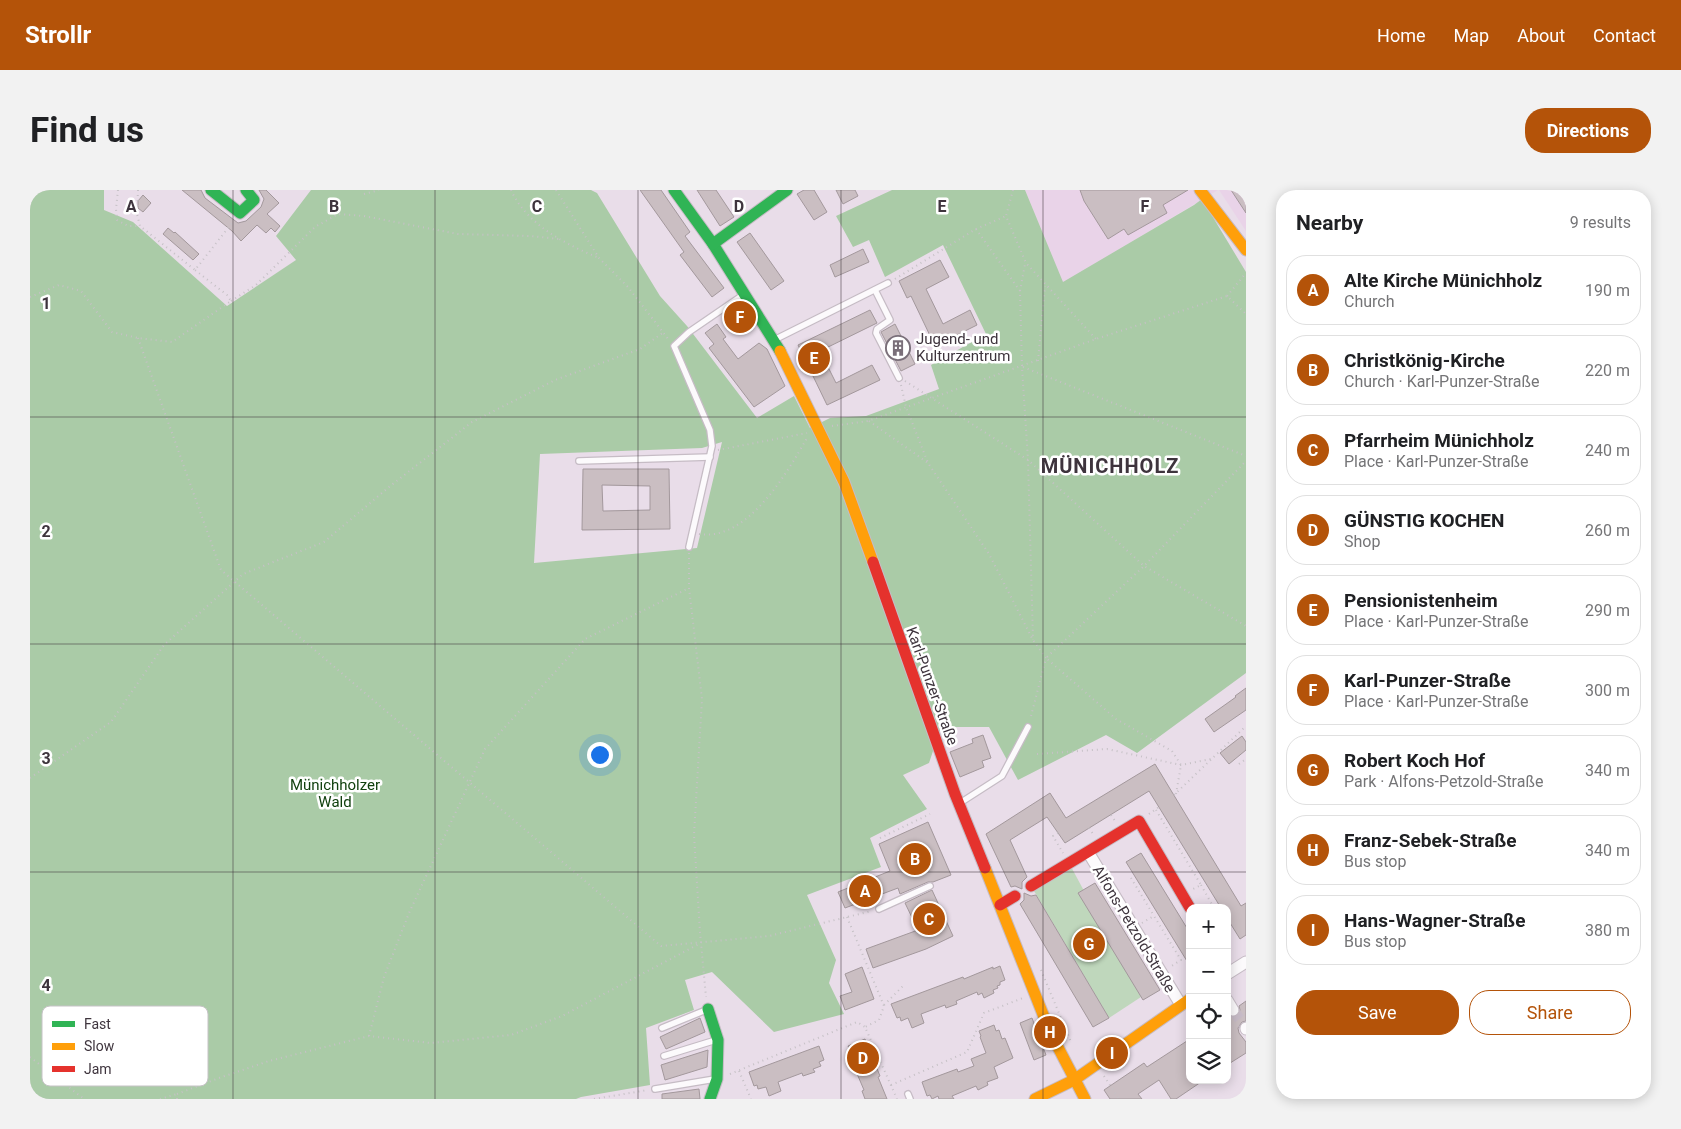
<!DOCTYPE html>
<meta charset="utf-8">
<style>
:root{--surface:#fff;--page:#f2f2f2;--text:#202124;--muted:#757577;--line:#e0e0e0;--accent:#b45309}
body{margin:0;font-family:Roboto,sans-serif;background:var(--page);color:var(--text)}
.controls{position:absolute;right:15px;bottom:15px;display:grid;overflow:hidden;border-radius:10px;box-shadow:0 2px 12px #0003}
.controls button{width:45px;height:45px;display:grid;place-items:center;padding:0;border:0;border-bottom:1px solid var(--line);background:var(--surface);color:var(--text);font:25px sans-serif}
.you{position:absolute;left:569px;top:564px;width:18px;height:18px;margin:-12px;border:4px solid #fff;border-radius:50%;background:#1a73e8;box-shadow:0 0 0 8px #1a73e833}
.badge{display:grid;place-items:center;width:32px;height:32px;border-radius:50%;background:var(--accent);color:#fff;font-size:16px;font-weight:700}
.pin{position:absolute;translate:-50% -50%;border:2px solid #fff;box-shadow:0 1px 5px #0006}
.list{margin:0;padding:0;list-style:none}
h2{display:flex;justify-content:space-between;align-items:center;height:65px;margin:0;padding:0 20px;font-size:21px}
h2 small{font-size:16px;font-weight:400;color:var(--muted)}
.list li{display:grid;grid-template-columns:32px 1fr auto;gap:15px;align-items:center;box-sizing:border-box;height:70px;margin:0 10px 10px;padding:0 10px;border:1px solid var(--line);border-radius:20px}
.list b{display:block;font-size:19px;white-space:nowrap}
.list p{margin:0;font-size:16px;white-space:nowrap;color:var(--muted)}
.list em{font-size:16px;font-style:normal;color:var(--muted)}
.actions{display:flex;gap:10px;padding:15px 20px}
.actions a{flex:1;padding:11px 0;border:1px solid var(--accent);border-radius:20px;text-align:center;font-size:18px;color:var(--accent)}
.actions .main{background:var(--accent);color:#fff}
.icon{flex:none;width:28px;height:28px;fill:none;stroke:currentColor;stroke-width:2;stroke-linecap:round;stroke-linejoin:round}
.map{position:relative;flex:none;width:1216px;height:909px;overflow:hidden;border-radius:20px}
header{display:flex;align-items:center;gap:30px;box-sizing:border-box;height:70px;padding:0 25px;background:var(--accent);color:#fff}
header strong{font-size:24px}
nav{display:flex;gap:28px;margin-inline-start:auto;font-size:18px}
.intro{display:flex;align-items:center;justify-content:space-between;box-sizing:border-box;height:120px;padding:0 30px}
h1{margin:0;font-size:35px}
.button{padding:12px 22px;border-radius:20px;background:var(--accent);color:#fff;font-size:18px;font-weight:700}
main{display:flex;gap:30px;padding:0 30px}
aside{flex:1;background:var(--surface);border-radius:20px;box-shadow:0 2px 12px #0003}
.map>svg:first-child{display:block}
.built{fill:#e9d3e8}
.green{fill:#bfd7bc}
.forest{fill:#aacba7;fill-rule:evenodd}
.building{fill:#cabec2;stroke:#a3989c;fill-rule:evenodd}
.lines{fill:none;stroke-linecap:round;stroke-linejoin:round}
.street-tunnel{stroke:#c7bbc7;stroke-width:11;stroke-dasharray:11 5.5;stroke-linecap:butt}
.lane-casing{stroke:#c6bcc5;stroke-width:8}
.street-casing{stroke:#c6bcc5;stroke-width:13}
.fast-casing{stroke:#c6bcc5;stroke-width:13}
.slow-casing{stroke:#c6bcc5;stroke-width:13}
.jam-casing{stroke:#c6bcc5;stroke-width:13}
.path{stroke:#c6c1c6;stroke-width:2;stroke-dasharray:1 4;stroke-linecap:butt}
.lane{stroke:#fcfafc;stroke-width:5.5}
.street{stroke:#fcfafc;stroke-width:11}
.fast{stroke:#30b455;stroke-width:11}
.slow{stroke:#ff9f0a;stroke-width:11}
.jam{stroke:#e5322d;stroke-width:11}
.grid{fill:none;stroke:#3e343d;stroke-width:1;stroke-opacity:0.55}
.labels{text-anchor:middle;dominant-baseline:central;stroke-width:5;stroke-linejoin:round;paint-order:stroke}
.poi-label{font-size:15px;fill:#3e343d;stroke:#fff;text-anchor:start}
.street-label{font-size:15px;fill:#3e343d;stroke:#fff}
.park-label{font-size:15px;fill:#11400e;stroke:#fff}
.district-label{font-size:20px;font-weight:bold;letter-spacing:1px;fill:#3e343d;stroke:#fff}
.key{fill:#fff;stroke:#c5c2c5;stroke-width:1}
.key-label{font-size:14px;fill:#3e343d}
.grid-label{font-size:16px;text-anchor:middle;font-weight:bold;fill:#3e343d;stroke:#fff;stroke-width:5;stroke-linejoin:round;paint-order:stroke}
</style>
<header>
<strong>Strollr</strong>
<nav><a>Home</a><a>Map</a><a>About</a><a>Contact</a></nav>
</header>
<div class="intro"><h1>Find us</h1><a class="button">Directions</a></div>
<main>
<div class="map">
<svg width="1216" height="909" viewBox="0 0 1216 909">
<rect width="100%" height="100%" fill="#e9dde9"/>
<g class="built">
<path d="M995,0H1188L1033,93Z"/>
<path d="M1189,0H1216V41Z"/>
</g>
<path class="green" d="M1039,673L1111,807L1079,828L1004,701Z"/>
<path class="forest" d="M0,0H74V20L103,32L197,116L266,70L246,46L281,0H561L567,3L630,106L657,136L727,228L764,206L780,238L800,228L836,226L909,199L901,175L956,144L913,55L855,87L839,50L823,57L806,26L862,0H995L1033,92L1164,15L1172,9L1216,82V483L1107,563L1076,545L988,590L959,537H911L899,573L873,585L897,619L840,648L851,677L777,705L806,770L799,793L814,824L744,842L682,782L655,790L664,820L616,838L620,895L551,907L546,909H0ZM692,252L667,358L504,373L510,264L672,258Z"/>
<g class="building">
<path d="M152,0H171L175,8L208,33L216,31L231,17L234,9L229,0H236L249,13L237,24L250,36L245,42L241,38L236,43L227,35L211,51L202,41Z"/>
<path d="M610,0H631L660,42L655,46L694,98L682,107L650,65L654,62Z"/>
<path d="M667,0H686L704,27L690,36Z"/>
<path d="M774,0H784L797,22L784,30L767,4Z"/>
<path d="M806,0H825L828,6L813,14Z"/>
<path d="M1050,0H1158L1133,15L1137,23L1098,45L1094,39L1078,49L1054,11Z"/>
<path d="M1201,0H1216V23Z"/>
<path d="M113,5L121,13L113,22L108,18V11Z"/>
<path d="M138,38L144,43L145,42L169,64L163,70L133,44Z"/>
<path d="M720,43L754,91L741,100L707,52Z"/>
<path d="M833,59L839,72L805,87L800,75Z"/>
<path d="M910,70L919,87L896,99L913,134L940,120L947,135L905,156L881,106L877,108L869,91Z"/>
<path d="M840,120L847,133L790,161L806,193L842,175L850,190L797,215L768,155Z"/>
<path d="M687,134L696,147L693,149L708,169L729,153L737,159L755,196L724,217L679,158L684,154L675,143Z"/>
<path d="M865,134L885,174L871,181L851,142Z"/>
<path d="M553,279H639L640,339L552,340ZM572,295L620,296V320L573,321Z"/>
<path d="M1216,498V520L1184,542L1175,529L1206,507L1205,506Z"/>
<path d="M953,545L961,568L952,571L954,577L930,587L920,562L943,553L942,549Z"/>
<path d="M1212,546L1216,552V560L1199,574L1190,563Z"/>
<path d="M1125,574L1211,716L1216,713V745L1210,749L1197,728V718H1191L1119,601L1035,653L1017,627L980,650L997,687L992,692V699L985,696L981,697L956,644L1020,603L1036,628Z"/>
<path d="M898,632L921,685L903,692H898L870,704L868,698L815,718L808,702L860,681L849,654Z"/>
<path d="M1111,663L1160,743V776L1096,672Z"/>
<path d="M1065,693L1130,800L1113,810L1048,703Z"/>
<path d="M902,700L923,746L896,759L843,778L836,759L888,740L875,713Z"/>
<path d="M994,703L1001,706L1006,705L1079,828L1063,837L990,714L994,710Z"/>
<path d="M970,776L975,790L970,792V795L967,796L968,798L963,800L964,803L954,808L952,803L948,805L947,802L926,811L927,814L916,818L915,815L891,824L894,833L882,838L878,828L871,831L870,827L867,828L861,814L933,787L934,789L963,777V779Z"/>
<path d="M832,777L844,809L815,820L810,806L822,802L815,784Z"/>
<path d="M1216,811V831L1212,832L1208,838L1209,843L1216,852V863L1197,875V825L1203,827L1207,826L1210,820L1209,816Z"/>
<path d="M670,828L675,842L636,859L630,847Z"/>
<path d="M1002,828L1016,865L1004,870L990,833Z"/>
<path d="M964,835L966,841L969,840L972,849L975,848L983,868L964,877L968,888L957,892L958,895L948,900L946,896L922,906L924,909H909L908,906L902,909L900,905L897,906L892,892L927,879L928,882L944,876L941,869L956,863L950,847L951,846L949,841Z"/>
<path d="M835,849L850,886L848,887L857,909H835L832,901L834,900L825,879L822,880L817,869L823,867L818,856Z"/>
<path d="M1160,849V890H1174L1146,909H1141L1129,890L1108,904L1112,909H1080L1074,900L1114,873L1117,877Z"/>
<path d="M789,856L794,870L789,872L791,876L783,879L785,882L773,886L772,883L748,892L751,901L739,906L736,897L728,899L727,895L724,896L719,882Z"/>
<path d="M678,860L677,877L635,890L631,875Z"/>
<path d="M669,899L670,909H632V904Z"/>
</g>
<g class="lines">
<path class="street-tunnel" d="M1203,820L1216,838"/>
<defs>
<g id="lane">
<path d="M845,100L860,130L847,139L846,143L869,188"/>
<path d="M746,149L858,93"/>
<path d="M549,271L680,267"/>
<path d="M659,357L682,256L680,240L644,156L659,142L713,105"/>
<path d="M930,613L972,586L998,537"/>
<path d="M849,719L900,696"/>
<path d="M632,838L676,820"/>
<path d="M634,866L686,850"/>
<path d="M625,899L685,889"/>
<path d="M878,904L880,909"/>
</g>
<g id="street">
<path d="M1058,662L1151,815"/>
<path d="M1197,784L1216,772"/>
<path d="M1197,810L1203,820"/>
<path d="M1216,838V839"/>
</g>
<g id="fast">
<path d="M181,0L210,23L224,10L216,0"/>
<path d="M644,0L683,54L750,161"/>
<path d="M683,54L757,0"/>
<path d="M678,819L688,850L687,889L680,909"/>
</g>
<g id="slow">
<path d="M1170,0L1216,60"/>
<path d="M750,161L814,292L843,372"/>
<path d="M955,678L1020,842L1055,909"/>
<path d="M1005,909L1044,890L1160,809"/>
</g>
<g id="jam">
<path d="M843,372L925,604L955,678"/>
<path d="M1001,696L1109,631L1160,718"/>
<path d="M970,715L985,706"/>
</g>
</defs>
<use href="#lane" class="lane-casing"/>
<use href="#street" class="street-casing"/>
<use href="#fast" class="fast-casing"/>
<use href="#slow" class="slow-casing"/>
<use href="#jam" class="jam-casing"/>
<g class="path">
<path d="M88,0L86,19L87,30L98,36H110"/>
<path d="M108,0L107,24L110,36L165,80L202,33"/>
<path d="M481,0C497,35 535,54 569,68"/>
<path d="M526,0L569,68L598,97L639,150"/>
<path d="M983,0L976,26L996,73L1066,149"/>
<path d="M334,4L349,0"/>
<path d="M946,39L990,101L992,177L998,270L1003,450"/>
<path d="M865,89L946,39L976,26"/>
<path d="M990,101L995,74"/>
<path d="M1197,106L1216,83"/>
<path d="M0,107L29,95L51,101L82,142L108,148L142,152L201,111L197,105L165,80"/>
<path d="M201,111L226,95L285,37L308,24L334,26L428,44L501,46L529,49"/>
<path d="M108,148L191,380L631,756L739,746L842,721"/>
<path d="M1008,171L1015,96"/>
<path d="M993,177L1216,266"/>
<path d="M875,191L998,270L1114,376L1216,436"/>
<path d="M871,195L876,217L898,273L959,364L1003,450L1016,468L1000,530"/>
<path d="M839,231L898,273"/>
<path d="M802,236L838,231L1066,149L1197,106L1216,124"/>
<path d="M688,260L777,243"/>
<path d="M669,344C717,352 757,283 777,248"/>
<path d="M659,363V398L672,509L664,645L670,742L676,807"/>
<path d="M1007,564L1077,559L1151,575L1181,569"/>
<path d="M1209,574L1216,569"/>
<path d="M0,588L81,532L134,455L213,384L294,352L359,297L442,232L525,190L610,159L634,142"/>
<path d="M1146,604L1151,575L1142,561L1086,529L1016,468L1114,376L1216,271"/>
<path d="M1144,605L1216,536"/>
<path d="M1126,620L1171,695L1163,699"/>
<path d="M1119,624L1129,617"/>
<path d="M1081,625L1085,631"/>
<path d="M1059,638L1063,644"/>
<path d="M1028,643L1023,646L1033,663"/>
<path d="M850,648L900,624"/>
<path d="M1101,688L1124,726"/>
<path d="M1171,695L1184,718"/>
<path d="M817,727L854,816L849,830L835,837L867,909"/>
<path d="M1112,733L1124,726L1151,770L1140,777"/>
<path d="M1197,740V741"/>
<path d="M1011,780L1041,852"/>
<path d="M854,815L873,796"/>
<path d="M339,846L354,787L379,723L455,559L555,449L659,398"/>
<path d="M0,867L54,909"/>
<path d="M709,881L721,909"/>
<path d="M700,884L827,832L835,837"/>
<path d="M1074,886L1089,909"/>
<path d="M861,895L937,862L954,823L993,808"/>
<path d="M130,909L147,904"/>
<path d="M147,909V904L189,888L239,871L339,846L401,853L481,845L532,826L669,754"/>
<path d="M564,909L618,900"/>
</g>
<use href="#lane" class="lane"/>
<use href="#street" class="street"/>
<use href="#fast" class="fast"/>
<use href="#slow" class="slow"/>
<use href="#jam" class="jam"/>
</g>
<path class="grid" d="M203,0V909M405,0V909M608,0V909M811,0V909M1013,0V909M0,227H1216M0,454H1216M0,682H1216"/>
<defs>
<symbol id="building-ring" viewBox="-11 -11 22 22"><circle r="9.5" fill="#fff" stroke="#7a6f79" stroke-width="1.5"/><path d="M-4-6H4V6H1V3H-1V6H-4ZM-2.5-4.3h1.7v1.8h-1.7ZM.8-4.3h1.7v1.8H.8ZM-2.5-1h1.7V.8h-1.7ZM.8-1h1.7V.8H.8Z" fill="#7a6f79"/></symbol>
</defs>
<g fill-rule="evenodd">
<use href="#building-ring" x="854" y="144" width="28" height="28"/>
</g>
<g class="labels">
<g class="poi-label">
<text x="886" y="149">Jugend- und<tspan x="886" dy="17">Kulturzentrum</tspan></text>
</g>
<g class="street-label">
<text transform="translate(902 496) rotate(70)">Karl-Punzer-Straße</text>
<text transform="translate(1104 739) rotate(59)">Alfons-Petzold-Straße</text>
</g>
<g class="park-label">
<text x="305" y="595">Münichholzer<tspan x="305" dy="17">Wald</tspan></text>
</g>
<g class="district-label">
<text x="1080" y="276">MÜNICHHOLZ</text>
</g>
</g>
<rect x="12" y="816" width="166" height="80" rx="8" class="key"/>
<rect x="22" y="831" width="23" height="6" fill="#30b455"/>
<rect x="22" y="853" width="23" height="7" fill="#ff9f0a"/>
<rect x="22" y="876" width="23" height="6" fill="#e5322d"/>
<g class="key-label">
<text x="54" y="839">Fast</text>
<text x="54" y="861">Slow</text>
<text x="54" y="884">Jam</text>
</g>
<g class="grid-label">
<text x="101" y="22">A</text>
<text x="304" y="22">B</text>
<text x="507" y="22">C</text>
<text x="709" y="22">D</text>
<text x="912" y="22">E</text>
<text x="1115" y="22">F</text>
<text x="16" y="119">1</text>
<text x="16" y="347">2</text>
<text x="16" y="574">3</text>
<text x="16" y="801">4</text>
</g>
</svg>
<div class="controls">
<button>+</button>
<button>−</button>
<button><svg class="icon" aria-label="locate" viewBox="0 0 24 24"><circle cx="12" cy="12" r="6"/><path d="M12 2v4M12 18v4M2 12h4M18 12h4"/></svg></button>
<button><svg class="icon" aria-label="layers" viewBox="0 0 24 24"><path d="M12 4l9 5-9 5-9-5zM3 14l9 5 9-5"/></svg></button>
</div>
<div class="you"></div>
<div class="pin badge" style="left:835px;top:701px">A</div>
<div class="pin badge" style="left:885px;top:669px">B</div>
<div class="pin badge" style="left:899px;top:729px">C</div>
<div class="pin badge" style="left:833px;top:868px">D</div>
<div class="pin badge" style="left:784px;top:168px">E</div>
<div class="pin badge" style="left:710px;top:127px">F</div>
<div class="pin badge" style="left:1059px;top:754px">G</div>
<div class="pin badge" style="left:1020px;top:842px">H</div>
<div class="pin badge" style="left:1082px;top:863px">I</div>
</div>
<aside>
<h2>Nearby<small>9 results</small></h2>
<ul class="list">
<li><span class="badge">A</span><div><b>Alte Kirche Münichholz</b><p>Church</p></div><em>190 m</em></li>
<li><span class="badge">B</span><div><b>Christkönig-Kirche</b><p>Church · Karl-Punzer-Straße</p></div><em>220 m</em></li>
<li><span class="badge">C</span><div><b>Pfarrheim Münichholz</b><p>Place · Karl-Punzer-Straße</p></div><em>240 m</em></li>
<li><span class="badge">D</span><div><b>GÜNSTIG KOCHEN</b><p>Shop</p></div><em>260 m</em></li>
<li><span class="badge">E</span><div><b>Pensionistenheim</b><p>Place · Karl-Punzer-Straße</p></div><em>290 m</em></li>
<li><span class="badge">F</span><div><b>Karl-Punzer-Straße</b><p>Place · Karl-Punzer-Straße</p></div><em>300 m</em></li>
<li><span class="badge">G</span><div><b>Robert Koch Hof</b><p>Park · Alfons-Petzold-Straße</p></div><em>340 m</em></li>
<li><span class="badge">H</span><div><b>Franz-Sebek-Straße</b><p>Bus stop</p></div><em>340 m</em></li>
<li><span class="badge">I</span><div><b>Hans-Wagner-Straße</b><p>Bus stop</p></div><em>380 m</em></li>
</ul>
<div class="actions"><a class="main">Save</a><a>Share</a></div>
</aside>
</main>
